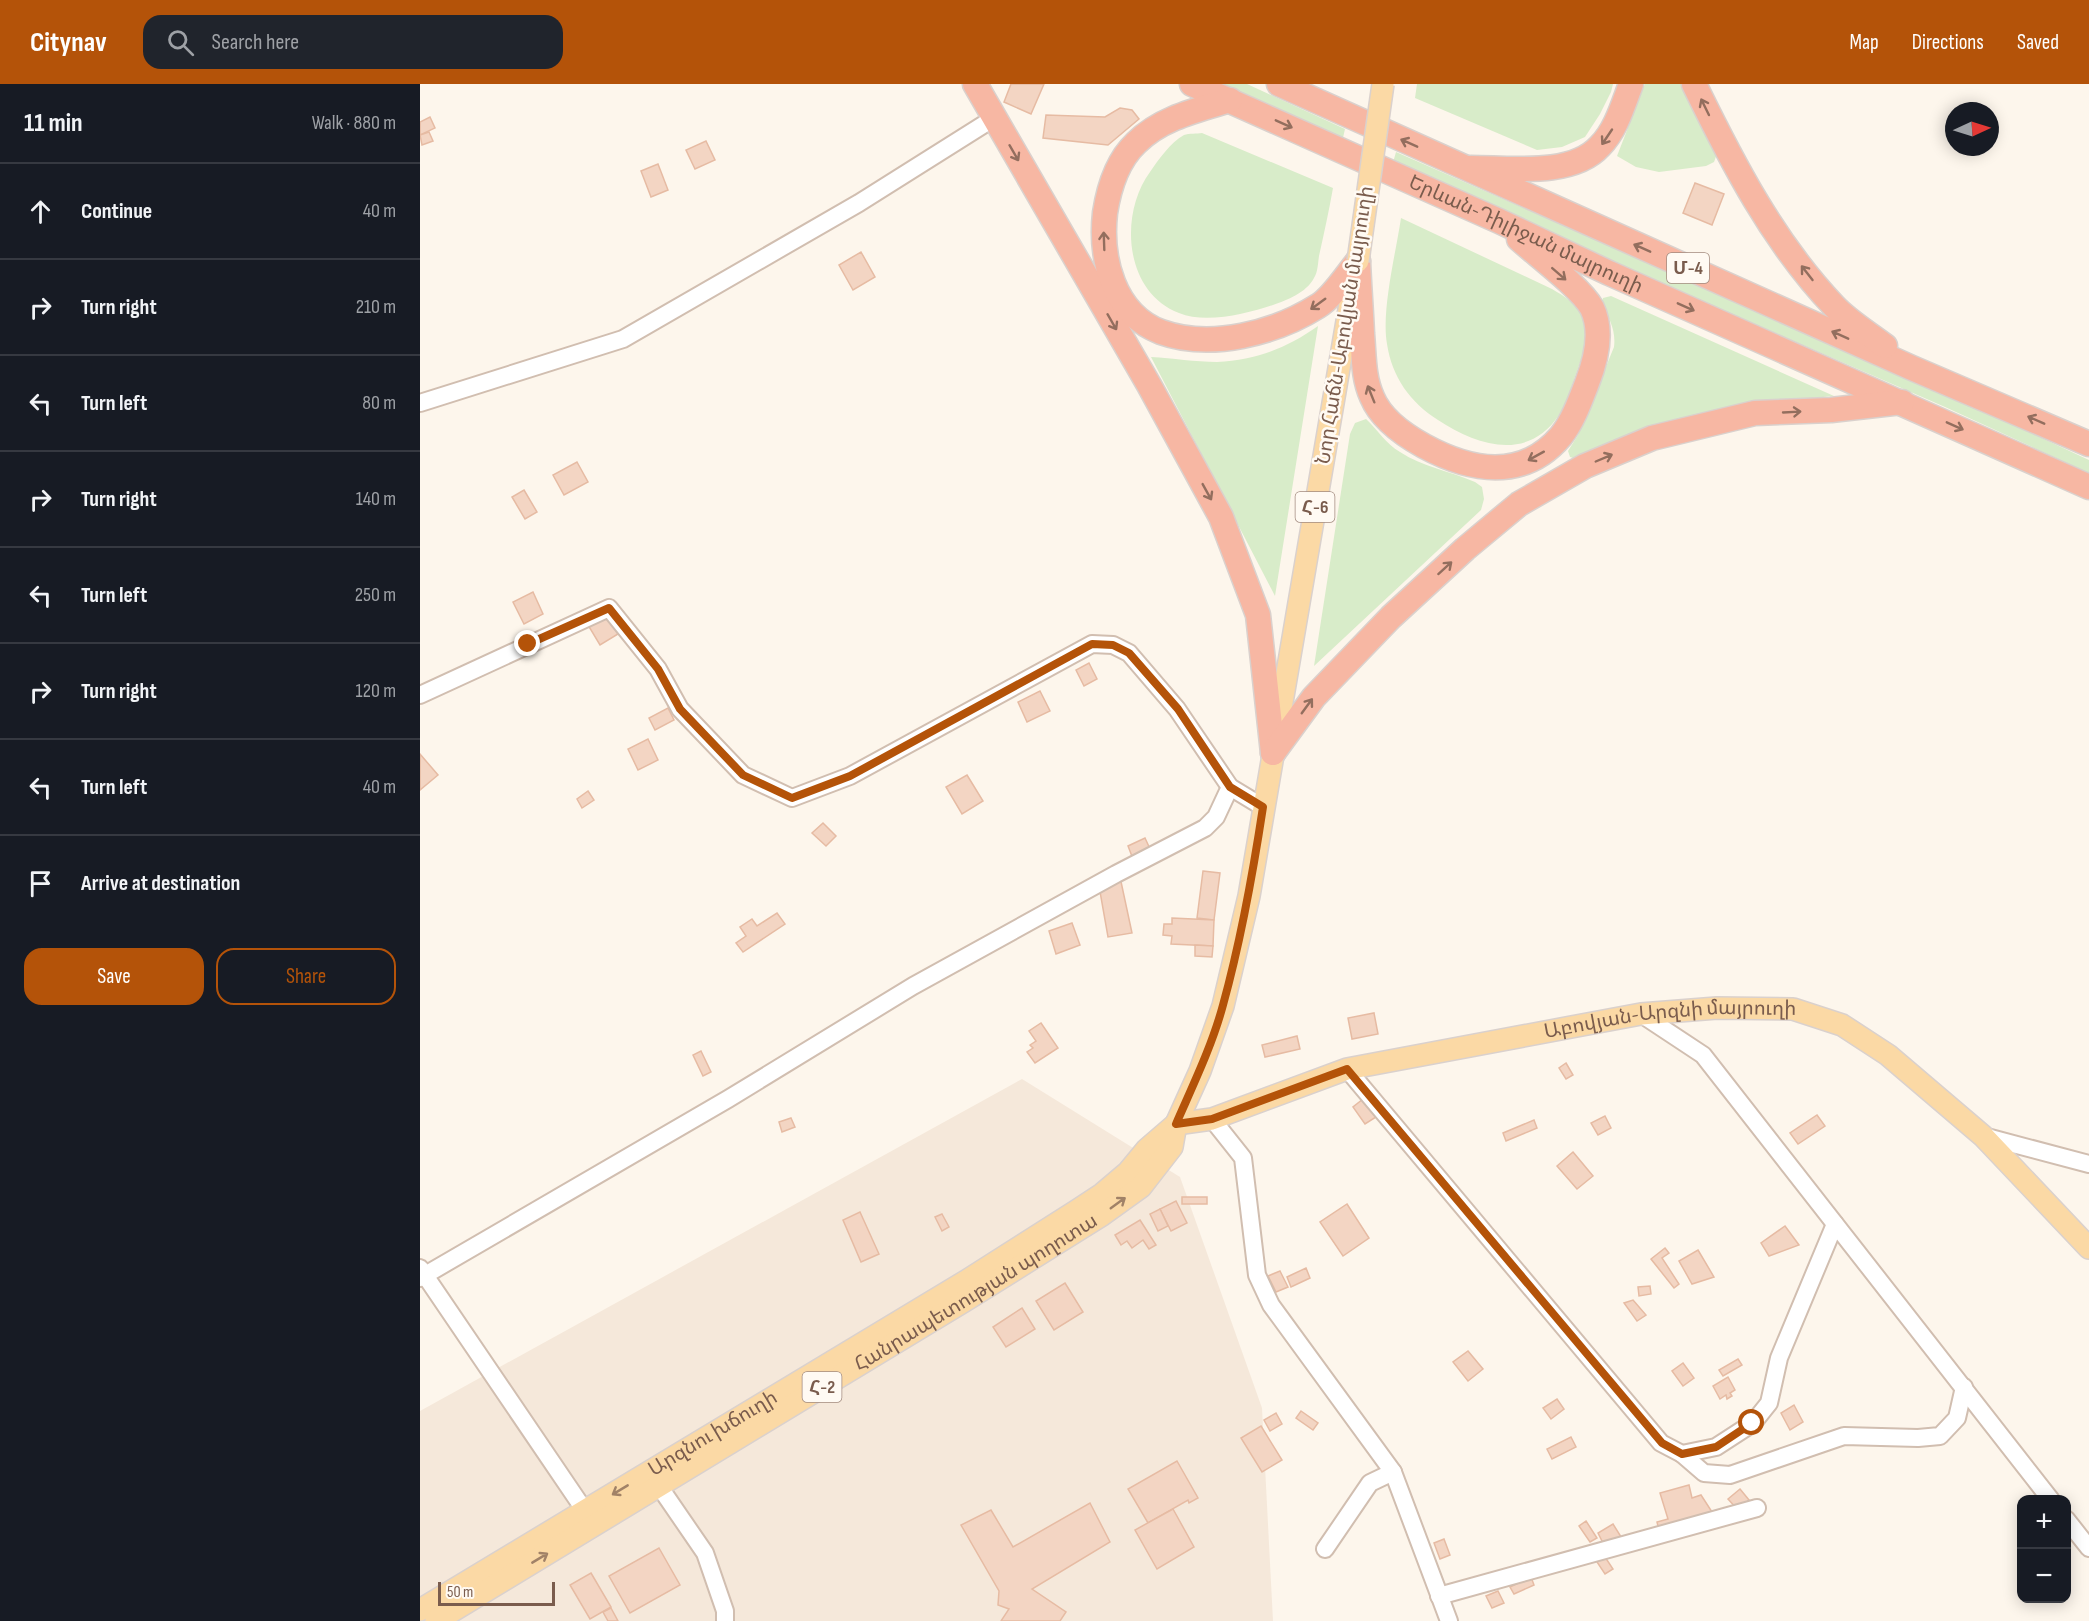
<!DOCTYPE html>
<meta charset="utf-8">
<style>
:root{--surface:#171b24;--page:#20242c;--text:#f1f3f6;--muted:#9ea1a6;--line:#363941;--accent:#b45309}
body{margin:0;font-family:"Sofia Sans Condensed","Noto Sans Armenian",sans-serif;background:var(--page);color:var(--text)}
.controls{position:absolute;right:18px;bottom:18px;display:grid;overflow:hidden;border-radius:12px;box-shadow:0 3px 15px #0003}
.controls button{width:54px;height:54px;display:grid;place-items:center;padding:0;border:0;border-bottom:2px solid var(--line);background:var(--surface);color:var(--text);font:30px sans-serif}
.compass{position:absolute;left:1525px;top:18px;width:54px;height:54px;border-radius:50%;background:var(--surface);box-shadow:0 3px 15px #0003;rotate:86deg}
.scale{position:absolute;left:18px;bottom:15px;width:117px;box-sizing:border-box;padding-left:6px;border:3px solid #7a5c4d;border-top:0;font-size:16px;line-height:21px;white-space:nowrap;color:#7a5c4d;-webkit-text-stroke:4px #fffaf3;paint-order:stroke}
.stop{position:absolute;width:18px;height:18px;margin:-14px;border:4px solid #b45309;border-radius:50%;background:#fff}
.stop.end{background:#b45309;border-color:#fff;box-shadow:0 2px 6px #0008}
.list{margin:0;padding:0;list-style:none}
h2{display:flex;justify-content:space-between;align-items:center;height:78px;margin:0;padding:0 24px;font-size:26px}
h2 small{font-size:20px;font-weight:400;color:var(--muted)}
.list li{display:grid;grid-template-columns:39px 1fr auto;gap:18px;align-items:center;box-sizing:border-box;height:96px;padding:0 24px;border-top:2px solid var(--line)}
.list b{display:block;font-size:22px;white-space:nowrap}
.list em{font-size:20px;font-style:normal;color:var(--muted)}
.actions{display:flex;gap:12px;padding:18px 24px}
.actions a{flex:1;padding:14px 0;border:2px solid var(--accent);border-radius:18px;text-align:center;font-size:21px;color:var(--accent)}
.actions .main{background:var(--accent);color:#fff}
.icon{flex:none;width:33px;height:33px;fill:none;stroke:currentColor;stroke-width:2;stroke-linecap:round;stroke-linejoin:round}
.map{position:relative;flex:none;width:1669px;height:1537px;overflow:hidden}
header{display:flex;align-items:center;gap:36px;box-sizing:border-box;height:84px;padding:0 30px;background:var(--accent);color:#fff}
header strong{font-size:28px}
nav{display:flex;gap:33px;margin-inline-start:auto;font-size:21px}
.search{width:420px;height:54px;background:var(--page);display:flex;align-items:center;gap:15px;box-sizing:border-box;padding:0 21px;border-radius:18px;color:var(--muted);font-size:22px}
main{display:flex}
aside{flex:1;background:var(--surface)}
.map>svg:first-child{display:block}
.residential{fill:#f5e8da}
.green{fill:#d8ecc9}
.building{fill:#f3d5c3;stroke:#e6bba3;stroke-width:1.5}
.lines{fill:none;stroke-linecap:round;stroke-linejoin:round}
.minor-casing{stroke:#d1beb0;stroke-width:20}
.major-casing{stroke:#dad1cd;stroke-width:24}
.highway-casing{stroke:#dad1cd;stroke-width:27}
.minor{stroke:#fff;stroke-width:16}
.major{stroke:#fbd9a5;stroke-width:21}
.highway{stroke:#f7b7a3;stroke-width:24}
.major-bridge-casing{stroke:#dad1cd;stroke-width:24;stroke-linecap:butt}
.major-bridge{stroke:#fbd9a5;stroke-width:21}
.oneway{stroke:#936e5e}
.oneway2{stroke:#a18267}
.route{stroke:#b45309;stroke-width:8}
.labels{text-anchor:middle;dominant-baseline:central;stroke-width:5;stroke-linejoin:round;paint-order:stroke}
.shield{fill:#fffaf3;stroke:#a28b7f;stroke-width:1.5}
.shield-label{font-size:18px;font-weight:bold;fill:#7a5c4d}
.street-label{font-size:20px;fill:#7a5c4d;stroke:#fffaf3}
</style>
<header>
<strong>Citynav</strong>
<div class="search"><svg class="icon" aria-label="search" viewBox="0 0 24 24"><circle cx="10" cy="10" r="6"/><path d="M15 15l6 6"/></svg>Search here</div>
<nav><a>Map</a><a>Directions</a><a>Saved</a></nav>
</header>
<main>
<aside>
<h2>11 min<small>Walk · 880 m</small></h2>
<ul class="list">
<li><svg class="icon" aria-label="ahead" viewBox="0 0 24 24"><path d="M12 20V5M6 11l6-6 6 6"/></svg><div><b>Continue</b></div><em>40 m</em></li>
<li><svg class="icon" aria-label="right" viewBox="0 0 24 24"><path d="M7 20v-9h11M14 6l5 5-5 5"/></svg><div><b>Turn right</b></div><em>210 m</em></li>
<li><svg class="icon" aria-label="left" viewBox="0 0 24 24"><path d="M17 20v-9H6M10 6l-5 5 5 5"/></svg><div><b>Turn left</b></div><em>80 m</em></li>
<li><svg class="icon" aria-label="right" viewBox="0 0 24 24"><path d="M7 20v-9h11M14 6l5 5-5 5"/></svg><div><b>Turn right</b></div><em>140 m</em></li>
<li><svg class="icon" aria-label="left" viewBox="0 0 24 24"><path d="M17 20v-9H6M10 6l-5 5 5 5"/></svg><div><b>Turn left</b></div><em>250 m</em></li>
<li><svg class="icon" aria-label="right" viewBox="0 0 24 24"><path d="M7 20v-9h11M14 6l5 5-5 5"/></svg><div><b>Turn right</b></div><em>120 m</em></li>
<li><svg class="icon" aria-label="left" viewBox="0 0 24 24"><path d="M17 20v-9H6M10 6l-5 5 5 5"/></svg><div><b>Turn left</b></div><em>40 m</em></li>
<li><svg class="icon" aria-label="arrive" viewBox="0 0 24 24"><path d="M6 21V4h12l-3 4 3 4H6"/></svg><div><b>Arrive at destination</b></div></li>
</ul>
<div class="actions"><a class="main">Save</a><a>Share</a></div>
</aside>
<div class="map">
<svg width="1669" height="1537" viewBox="0 0 1669 1537">
<rect width="100%" height="100%" fill="#fdf6ec"/>
<path class="residential" d="M602,995L760,1093L842,1324L853,1537H0V1327Z"/>
<g class="green">
<path d="M796,0H827L925,45L922,58Z"/>
<path d="M997,0H1193L1191,8L1180,30L1165,53L1142,63L1117,66L995,14Z"/>
<path d="M1225,0H1268L1298,67L1294,78L1286,82L1239,88L1216,83L1197,72Z"/>
<path d="M782,49L913,104C909,127 904,149 899,172C898,178 898,188 894,194C886,209 867,216 853,221C827,230 785,240 759,229C704,208 699,130 730,88C739,75 750,59 764,51C769,49 777,50 782,49Z"/>
<path d="M976,68L1507,301L1669,376V389L1525,323L972,82Z"/>
<path d="M981,134L1132,205C1144,212 1156,219 1162,232C1170,251 1163,271 1156,290C1151,303 1147,319 1139,331C1108,378 1057,362 1018,336C990,318 972,293 967,260C961,227 976,168 981,134Z"/>
<path d="M1191,212L1414,312L1328,320L1156,375L1150,373L1148,367L1158,351L1194,263C1196,247 1190,234 1181,221L1183,214Z"/>
<path d="M898,242L855,512L731,273C753,274 775,278 797,278C836,276 867,264 898,242Z"/>
<path d="M946,335C958,346 966,360 980,368C1003,383 1030,387 1055,398L1062,403L1064,415L1061,426L894,582L930,350L935,339Z"/>
</g>
<g class="building">
<path d="M591,0H624L611,30L584,18Z"/>
<path d="M700,24L712,26L719,35L688,61L623,54L626,31L685,33Z"/>
<path d="M10,33L15,44L0,51V38Z"/>
<path d="M9,48L13,57L2,61L0,51Z"/>
<path d="M286,57L295,76L275,85L266,66Z"/>
<path d="M238,80L248,106L231,113L221,87Z"/>
<path d="M1275,99L1304,110L1292,141L1263,129Z"/>
<path d="M441,168L455,193L433,206L419,181Z"/>
<path d="M157,378L168,398L144,411L133,391Z"/>
<path d="M104,406L117,428L105,435L92,413Z"/>
<path d="M113,508L123,530L104,540L93,518Z"/>
<path d="M185,530L198,550L180,561L168,541Z"/>
<path d="M669,579L677,595L664,602L656,586Z"/>
<path d="M620,607L630,627L607,638L598,618Z"/>
<path d="M248,624L254,636L235,646L229,634Z"/>
<path d="M228,655L238,676L218,686L208,665Z"/>
<path d="M0,670L18,691L0,706Z"/>
<path d="M547,691L563,717L542,730L526,703Z"/>
<path d="M168,707L174,716L162,724L157,715Z"/>
<path d="M403,739L416,752L406,762L392,749Z"/>
<path d="M725,754L731,767L713,775L708,762Z"/>
<path d="M783,787L800,789L794,836L777,834Z"/>
<path d="M700,793L712,849L688,853L679,802Z"/>
<path d="M357,829L365,840L323,868L316,859L326,852L320,843L332,835L337,842Z"/>
<path d="M752,834L794,836L793,862L751,860L752,852L743,851L744,840H752Z"/>
<path d="M652,839L660,861L636,870L629,847Z"/>
<path d="M775,861L793,862L792,873L775,872Z"/>
<path d="M954,929L958,950L932,955L928,934Z"/>
<path d="M621,939L638,964L615,979L607,968L613,964L610,961L616,957L609,947Z"/>
<path d="M877,952L880,965L845,973L842,961Z"/>
<path d="M281,967L291,988L283,992L273,971Z"/>
<path d="M1146,979L1153,991L1146,995L1139,984Z"/>
<path d="M943,1015L956,1033L945,1040L933,1023Z"/>
<path d="M1397,1031L1405,1042L1378,1060L1370,1049Z"/>
<path d="M1185,1032L1191,1044L1178,1051L1171,1039Z"/>
<path d="M371,1034L375,1043L362,1048L359,1038Z"/>
<path d="M1114,1036L1117,1044L1086,1057L1083,1049Z"/>
<path d="M1153,1068L1173,1092L1157,1105L1137,1082Z"/>
<rect x="762" y="1113" width="25" height="7"/>
<path d="M756,1117L767,1139L751,1147L740,1125Z"/>
<path d="M927,1120L949,1154L923,1172L900,1138Z"/>
<path d="M740,1125L748,1142L738,1147L730,1130Z"/>
<path d="M440,1128L459,1170L441,1178L423,1136Z"/>
<path d="M522,1130L529,1143L522,1147L515,1133Z"/>
<path d="M720,1136L736,1161L729,1165L723,1156L712,1164L707,1157L701,1161L695,1151Z"/>
<path d="M1365,1142L1379,1161L1349,1172L1341,1159Z"/>
<path d="M1245,1164L1249,1169L1242,1174L1259,1200L1254,1204L1231,1175Z"/>
<path d="M1278,1166L1294,1193L1272,1200L1259,1177Z"/>
<path d="M886,1184L890,1194L871,1203L867,1193Z"/>
<path d="M860,1187L868,1203L856,1208L848,1192Z"/>
<path d="M645,1199L663,1228L634,1246L616,1217Z"/>
<path d="M1230,1202L1231,1210L1219,1212L1218,1203Z"/>
<path d="M1213,1216L1226,1231L1217,1237L1204,1219Z"/>
<path d="M602,1224L615,1245L586,1263L573,1243Z"/>
<path d="M1048,1267L1063,1285L1048,1297L1033,1278Z"/>
<path d="M1318,1275L1322,1281L1303,1292L1299,1286Z"/>
<path d="M1263,1279L1274,1294L1263,1302L1252,1287Z"/>
<path d="M1308,1293L1315,1306L1310,1309L1312,1312L1307,1315L1306,1311L1300,1315L1293,1302Z"/>
<path d="M1137,1315L1144,1325L1131,1335L1123,1324Z"/>
<path d="M1374,1321L1383,1338L1370,1346L1361,1329Z"/>
<path d="M881,1327L898,1339L893,1346L876,1334Z"/>
<path d="M856,1329L862,1340L850,1347L844,1336Z"/>
<path d="M841,1342L862,1376L842,1388L821,1354Z"/>
<path d="M1151,1353L1156,1363L1132,1375L1127,1365Z"/>
<path d="M757,1377L778,1414L769,1419L768,1416L728,1439L708,1405Z"/>
<path d="M1269,1401L1272,1414L1281,1411L1294,1431L1239,1446L1237,1438L1248,1435L1240,1409Z"/>
<path d="M1320,1405L1329,1416L1318,1426L1308,1415Z"/>
<path d="M670,1419L690,1458L612,1505L646,1528L640,1537H581L589,1525L578,1521L579,1507L541,1441L571,1426L593,1463Z"/>
<path d="M753,1425L774,1463L737,1485L715,1446Z"/>
<path d="M1166,1437L1177,1454L1170,1458L1159,1442Z"/>
<path d="M1193,1440L1203,1456L1183,1459L1178,1449Z"/>
<path d="M1024,1455L1030,1471L1020,1475L1014,1459Z"/>
<path d="M239,1464L260,1501L210,1529L189,1492Z"/>
<path d="M1183,1470L1193,1485L1185,1490L1175,1475Z"/>
<path d="M171,1489L191,1523L170,1535L150,1501Z"/>
<path d="M1111,1493L1114,1501L1094,1510L1090,1503Z"/>
<path d="M1078,1507L1084,1519L1072,1524L1066,1512Z"/>
<path d="M191,1524L198,1537H188L183,1528Z"/>
</g>
<g class="lines">
<defs>
<g id="minor">
<path d="M0,319L203,255L439,119L574,34"/>
<path d="M0,611L189,524L238,585L260,625L323,691L372,714L430,692L672,560L693,561L709,569L757,625L810,703L843,723"/>
<path d="M1221,930L1283,971L1631,1416"/>
<path d="M927,985L1241,1359L1262,1370L1296,1363L1333,1339L1349,1319L1359,1274L1415,1140"/>
<path d="M792,1035L823,1074L837,1191L851,1221L973,1388L1029,1537"/>
<path d="M1563,1052L1669,1080"/>
<path d="M0,1184L165,1427"/>
<path d="M0,1194L308,1015L493,902L696,790L785,744L796,733L810,703"/>
<path d="M1262,1370L1284,1389L1310,1391L1424,1352L1498,1354L1520,1352L1537,1334L1544,1303"/>
<path d="M239,1402L285,1469L305,1527V1537"/>
<path d="M1646,1435L1669,1464"/>
<path d="M905,1465L950,1399L973,1388"/>
<path d="M1019,1512L1337,1424"/>
</g>
<g id="major">
<path id="s1" d="M756,1040L792,1035L927,985L1221,930L1297,924L1373,925L1422,941L1468,971L1563,1052L1669,1164"/>
<path id="s2" d="M0,1526L546,1197L656,1127L682,1110L708,1088L727,1065L756,1040"/>
<path id="s3" d="M16,1537L546,1216L682,1131L721,1103L752,1063L756,1040L780,987L803,922L829,812L933,202"/>
</g>
<g id="highway">
<path d="M555,0L729,301L801,433L838,531L853,669"/>
<path id="s4" d="M772,0L1079,137L1189,189L1669,403"/>
<path d="M859,0L1492,284L1669,360"/>
<path d="M1274,0C1312,78 1353,158 1414,222C1428,237 1448,249 1465,262"/>
<path d="M810,16C777,26 741,34 716,59C697,77 689,103 685,129C680,174 693,230 741,248C791,266 855,249 898,222C912,214 927,190 938,177"/>
<path d="M1051,84C1090,84 1152,93 1180,62C1196,46 1203,21 1211,0"/>
<path d="M938,177C939,202 941,226 942,250C944,272 943,293 952,313C961,335 984,351 1004,362C1050,387 1103,397 1141,352C1153,337 1160,317 1167,299C1176,276 1183,247 1172,224C1161,204 1118,172 1099,155"/>
<path d="M853,669L894,613L971,533L1045,465L1099,420L1165,382L1232,354L1335,329L1411,326L1482,318"/>
</g>
</defs>
<use href="#minor" class="minor-casing"/>
<use href="#major" class="major-casing"/>
<use href="#highway" class="highway-casing"/>
<use href="#minor" class="minor"/>
<use href="#major" class="major"/>
<use href="#highway" class="highway"/>
<defs>
<path id="major-bridge" d="M938,177L963,0"/>
</defs>
<use href="#major-bridge" class="major-bridge-casing"/>
<use href="#major-bridge" class="major-bridge"/>
</g>
<defs><path id="oneway-shaft" d="M-6 0H5M1.5-3L5.5 0L1.5 3" fill="none" stroke-width="1.6" stroke-linecap="round" stroke-linejoin="round" transform="scale(1.5)"/></defs>
<g class="oneway">
<use href="#oneway-shaft" transform="translate(1285 23) rotate(-116)"/>
<use href="#oneway-shaft" transform="translate(864 40) rotate(24)"/>
<use href="#oneway-shaft" transform="translate(1187 53) rotate(124)"/>
<use href="#oneway-shaft" transform="translate(989 59) rotate(-156)"/>
<use href="#oneway-shaft" transform="translate(594 69) rotate(60)"/>
<use href="#oneway-shaft" transform="translate(684 157) rotate(-92)"/>
<use href="#oneway-shaft" transform="translate(1222 164) rotate(-156)"/>
<use href="#oneway-shaft" transform="translate(1387 189) rotate(-128)"/>
<use href="#oneway-shaft" transform="translate(1139 190) rotate(41)"/>
<use href="#oneway-shaft" transform="translate(898 220) rotate(144)"/>
<use href="#oneway-shaft" transform="translate(1266 223) rotate(24)"/>
<use href="#oneway-shaft" transform="translate(692 238) rotate(60)"/>
<use href="#oneway-shaft" transform="translate(1420 251) rotate(-156)"/>
<use href="#oneway-shaft" transform="translate(951 310) rotate(-112)"/>
<use href="#oneway-shaft" transform="translate(1372 328) rotate(-3)"/>
<use href="#oneway-shaft" transform="translate(1616 336) rotate(-156)"/>
<use href="#oneway-shaft" transform="translate(1535 342) rotate(24)"/>
<use href="#oneway-shaft" transform="translate(1116 372) rotate(151)"/>
<use href="#oneway-shaft" transform="translate(1184 374) rotate(-23)"/>
<use href="#oneway-shaft" transform="translate(787 408) rotate(61)"/>
<use href="#oneway-shaft" transform="translate(1025 484) rotate(-42)"/>
<use href="#oneway-shaft" transform="translate(887 622) rotate(-54)"/>
</g>
<g class="oneway2">
<use href="#oneway-shaft" transform="translate(698 1119) rotate(-36)"/>
<use href="#oneway-shaft" transform="translate(200 1406) rotate(149)"/>
<use href="#oneway-shaft" transform="translate(120 1474) rotate(-31)"/>
</g>
<g class="lines">
<path class="route" d="M108,560L189,524L238,585L260,625L323,691L372,714L430,692L672,560L693,561L709,569L758,625L810,703L843,723C833,789 821,856 803,921C792,962 773,1001 756,1040L792,1035L927,985L1242,1359L1262,1370L1296,1363L1332,1339"/>
</g>
<g class="labels">
<g class="shield">
<rect x="1247" y="169" width="42" height="30" rx="4.5"/>
<rect x="875.5" y="408" width="39" height="30" rx="4.5"/>
<rect x="382.5" y="1288" width="39" height="30" rx="4.5"/>
</g>
<g class="shield-label">
<text x="1268" y="184">Մ-4</text>
<text x="895" y="423">Հ-6</text>
<text x="402" y="1303">Հ-2</text>
</g>
<g class="street-label">
<text stroke="none"><textPath href="#s4" startOffset="366">Երևան-Դիլիջան մայրուղի</textPath></text>
<text transform="translate(925 241) rotate(-81)">Նոր Հաճն-Աբովյան մայրուղի</text>
<text stroke="none"><textPath href="#s1" startOffset="508">Աբովյան-Արզնի մայրուղի</textPath></text>
<text stroke="none"><textPath href="#s3" startOffset="632">Հանրապետության պողոտա</textPath></text>
<text stroke="none"><textPath href="#s2" startOffset="342">Արզնու խճուղի</textPath></text>
</g>
</g>
</svg>
<div class="controls">
<button>+</button>
<button>−</button>
</div>
<svg class="compass" viewBox="-18 -18 36 36"><path d="M0-13l5 13h-10z" fill="#e53935"/><path d="M0 13l5-13h-10z" fill="#9ea1a6"/></svg>
<div class="scale">50 m</div>
<div class="stop" style="left:1332px;top:1339px"></div>
<div class="stop end" style="left:108px;top:560px"></div>
</div>
</main>
